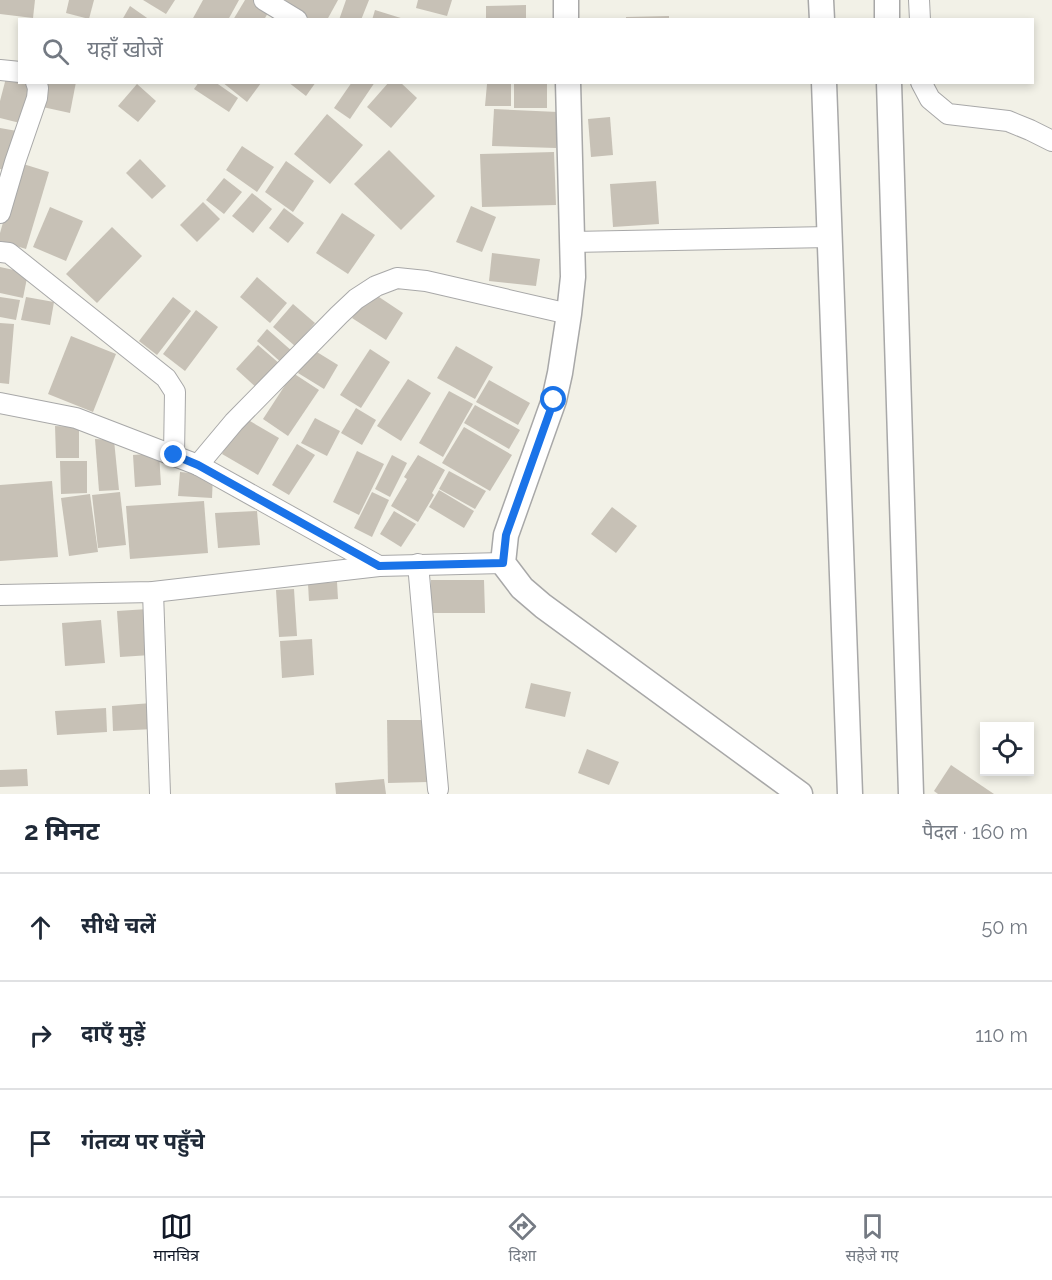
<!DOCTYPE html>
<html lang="hi">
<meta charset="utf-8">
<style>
:root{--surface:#fff;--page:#f6f6f7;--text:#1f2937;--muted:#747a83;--line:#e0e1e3;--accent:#111827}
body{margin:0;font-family:Raleway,"Noto Sans Devanagari",sans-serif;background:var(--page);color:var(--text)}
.controls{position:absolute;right:18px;bottom:18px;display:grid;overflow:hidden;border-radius:0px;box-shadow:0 3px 9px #0003}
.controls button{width:54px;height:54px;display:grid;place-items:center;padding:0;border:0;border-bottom:2px solid var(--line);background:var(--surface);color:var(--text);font:30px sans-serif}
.stop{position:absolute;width:18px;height:18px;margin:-14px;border:4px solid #1a73e8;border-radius:50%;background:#fff}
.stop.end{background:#1a73e8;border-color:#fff;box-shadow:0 2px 6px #0008}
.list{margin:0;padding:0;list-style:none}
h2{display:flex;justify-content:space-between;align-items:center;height:78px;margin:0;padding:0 24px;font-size:26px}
h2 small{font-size:20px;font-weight:400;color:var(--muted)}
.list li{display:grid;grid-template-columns:39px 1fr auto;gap:18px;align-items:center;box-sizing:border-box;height:108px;padding:0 24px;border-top:2px solid var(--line)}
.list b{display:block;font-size:22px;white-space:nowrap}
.list em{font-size:20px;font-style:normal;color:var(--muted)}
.icon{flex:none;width:33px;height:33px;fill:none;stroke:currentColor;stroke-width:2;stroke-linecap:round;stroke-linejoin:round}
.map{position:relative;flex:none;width:1052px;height:794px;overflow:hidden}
.search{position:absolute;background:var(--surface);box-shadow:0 3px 9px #0003;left:18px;right:18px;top:18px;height:66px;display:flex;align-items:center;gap:15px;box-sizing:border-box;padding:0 21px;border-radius:0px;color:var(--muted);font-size:22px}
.sheet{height:402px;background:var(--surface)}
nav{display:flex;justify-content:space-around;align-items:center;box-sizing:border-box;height:84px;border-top:2px solid var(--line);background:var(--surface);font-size:16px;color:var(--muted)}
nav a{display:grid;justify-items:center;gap:3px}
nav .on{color:var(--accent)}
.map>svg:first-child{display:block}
.building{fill:#c7c1b6}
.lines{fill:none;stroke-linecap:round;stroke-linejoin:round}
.minor-casing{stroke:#a8a8a8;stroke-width:22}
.tertiary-casing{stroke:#a8a8a8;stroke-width:27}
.minor{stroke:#fff;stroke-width:20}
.tertiary{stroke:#fff;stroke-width:24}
.route{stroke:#1a73e8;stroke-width:8}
</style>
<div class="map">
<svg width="1052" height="794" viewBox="0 0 1052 794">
<rect width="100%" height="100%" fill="#f2f1e7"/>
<g class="building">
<path d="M0,0H35L33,18L0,14Z"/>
<path d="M69,0H94L89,19L66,13Z"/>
<path d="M143,0H175L166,14Z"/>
<path d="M203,0H239L228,20H192Z"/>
<path d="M245,0H254L270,9L264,20H233Z"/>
<path d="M286,0H338L327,20H312L283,5Z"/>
<path d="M346,0H369L361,20H339Z"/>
<path d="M418,0H452L447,16L416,8Z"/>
<path d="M526,5V20H486V6Z"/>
<path d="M130,6L150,20H122Z"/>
<path d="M375,10L404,19V20H372Z"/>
<path d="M669,16V20H626V17Z"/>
<path d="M6,78L20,81V82L34,84L24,124L0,118V101Z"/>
<path d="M43,82H76L70,113L38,106Z"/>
<path d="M199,82H215L238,98L229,112L194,89Z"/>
<path d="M222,82H260L261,83L247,102Z"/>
<path d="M288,82H316L306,96Z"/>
<path d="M352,82H375L350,119L334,108Z"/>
<path d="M389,82H400L417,98L391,128L367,107Z"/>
<path d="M493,82H511V106H485L487,84Z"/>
<rect x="514" y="82" width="33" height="26"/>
<path d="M137,84L156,101L138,122L118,106Z"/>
<path d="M494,109L558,112L556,148L492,146Z"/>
<path d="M327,114L363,145L330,184L294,154Z"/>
<path d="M610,117L613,155L591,157L588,119Z"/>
<path d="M0,128L17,131L10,171L0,169Z"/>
<path d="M242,146L274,167L257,192L226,170Z"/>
<path d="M389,150L435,196L401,230L354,184Z"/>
<path d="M554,152L556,205L482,207L480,154Z"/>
<path d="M140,159L166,186L152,199L126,173Z"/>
<path d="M286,161L314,181L293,212L265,192Z"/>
<path d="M20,163L49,172L26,249L0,241V233Z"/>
<path d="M224,178L242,192L224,214L206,200Z"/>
<path d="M656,181L659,224L613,227L610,184Z"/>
<path d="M252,193L272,209L253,233L232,216Z"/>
<path d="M203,202L220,219L197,242L180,225Z"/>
<path d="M471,206L496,217L482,252L456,242Z"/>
<path d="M50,207L83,221L66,261L33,247Z"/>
<path d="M284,208L304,223L288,243L269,228Z"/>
<path d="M342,213L375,235L348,274L316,253Z"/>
<path d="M112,227L142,256L97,303L66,274Z"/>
<path d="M492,253L540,259L536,286L489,281Z"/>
<path d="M0,267L28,273L23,298L0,293Z"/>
<path d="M257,277L287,303L270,323L240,297Z"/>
<path d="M370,291L403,313L386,340L352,318Z"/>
<path d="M0,297L20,300L16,320L0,317Z"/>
<path d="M26,297L54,302L50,325L21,320Z"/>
<path d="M173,297L191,311L157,355L139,341Z"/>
<path d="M293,304L315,323L295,346L273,327Z"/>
<path d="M196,310L218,327L185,371L163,354Z"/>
<path d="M0,323L14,324L9,384L0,383Z"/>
<path d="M267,329L293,352L283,364L257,341Z"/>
<path d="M71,336L116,354L93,412L48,394Z"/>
<path d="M258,345L280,364L258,389L236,369Z"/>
<path d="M456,346L493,367L475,399L437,378Z"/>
<path d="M312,349L338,365L324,389L298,373Z"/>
<path d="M370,349L390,362L361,408L340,395Z"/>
<path d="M293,373L319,390L288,436L263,419Z"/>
<path d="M408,379L431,393L401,441L377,426Z"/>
<path d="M489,380L530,403L518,425L476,402Z"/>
<path d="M449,391L473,404L443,457L419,443Z"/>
<path d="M475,405L520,430L509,449L464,423Z"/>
<path d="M356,408L376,420L362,445L341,433Z"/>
<path d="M243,417L279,438L258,475L222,454Z"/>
<path d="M315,418L340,431L327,456L301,443Z"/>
<path d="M55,426L79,427V458H56Z"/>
<path d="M464,427L512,455L490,491L442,463Z"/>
<path d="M95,439L114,440L119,490L99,491Z"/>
<path d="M297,444L315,455L289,495L272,485Z"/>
<path d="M357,451L384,464L359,515L333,502Z"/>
<path d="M159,453L161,485L135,487L133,455Z"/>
<path d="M392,455L407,463L390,497L375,489Z"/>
<path d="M418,455L445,470L432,493L434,495L418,522L391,506L407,479L404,477Z"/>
<path d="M60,461H87V493L61,494Z"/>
<path d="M449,471L486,491L475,509L439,489Z"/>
<path d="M180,472L213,475L212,498L178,496Z"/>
<path d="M52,481L58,557L0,561V485Z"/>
<path d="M439,490L474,511L464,528L429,507Z"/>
<path d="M120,492L126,545L98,548L92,495Z"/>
<path d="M372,492L389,500L372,537L354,528Z"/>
<path d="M90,494L98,552L69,556L61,498Z"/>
<path d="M204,501L208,553L130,559L126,506Z"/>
<path d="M612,507L637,526L616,553L591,534Z"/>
<path d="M257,511L260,545L218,548L215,513Z"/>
<path d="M394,511L416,524L401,547L380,534Z"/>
<path d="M431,580H484L485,613H431Z"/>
<path d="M337,582L338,599L309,601L308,584Z"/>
<path d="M294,589L297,636L279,637L276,590Z"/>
<path d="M148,609L151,655L120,657L117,611Z"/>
<path d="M101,620L105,663L65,666L62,623Z"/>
<path d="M312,639L314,675L282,678L280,641Z"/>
<path d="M531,683L571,692L565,717L525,708Z"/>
<path d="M152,703L154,729L113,731L112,706Z"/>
<path d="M106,708L107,732L57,735L55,711Z"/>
<path d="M387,720H427L428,782L388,783Z"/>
<path d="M587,749L619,762L609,785L578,773Z"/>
<path d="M951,765L994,794H938L934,791Z"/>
<path d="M27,769L28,786L0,787V770Z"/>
<path d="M384,779L386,794H336L335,783Z"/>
</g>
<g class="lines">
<defs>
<g id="minor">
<path d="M264,0L297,20"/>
<path d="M919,0L920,20"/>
<path d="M0,70L20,72"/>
<path d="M921,82L930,99L948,114L1008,121L1030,130L1052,141"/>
<path d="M0,213L15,162L37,98L38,88L36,82"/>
<path d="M572,242L830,237"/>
<path d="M0,252L9,253L166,378L175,392L174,455"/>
<path d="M0,403L76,418L198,465L379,566"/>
<path d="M198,465L234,422L339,315L356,299L376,286L397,278L426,281L569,314"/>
<path d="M418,564L438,789"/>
<path d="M153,592L160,794"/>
<path d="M0,595L153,592L379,566L503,563"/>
</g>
<g id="tertiary">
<path d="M566,0V20"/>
<path d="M821,0L822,20"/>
<path d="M887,0V20"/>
<path d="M568,82L573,277L569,314L560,373L554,400L506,535L503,563L522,588L543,606L800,794"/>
<path d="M824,82L850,794"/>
<path d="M889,82L911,794"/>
</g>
</defs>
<use href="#minor" class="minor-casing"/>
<use href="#tertiary" class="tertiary-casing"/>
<use href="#minor" class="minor"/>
<use href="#tertiary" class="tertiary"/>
</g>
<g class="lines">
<path class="route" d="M174,455L198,465L379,566L503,563L506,535L554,400"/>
</g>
</svg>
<div class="controls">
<button><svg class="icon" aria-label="locate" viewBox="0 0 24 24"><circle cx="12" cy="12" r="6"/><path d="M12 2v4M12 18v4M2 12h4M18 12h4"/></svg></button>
</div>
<div class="stop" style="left:554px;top:400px"></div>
<div class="stop end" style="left:174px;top:455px"></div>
<div class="search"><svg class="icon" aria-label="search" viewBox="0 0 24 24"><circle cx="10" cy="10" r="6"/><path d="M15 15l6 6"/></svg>यहाँ खोजें</div>
</div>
<section class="sheet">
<h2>2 मिनट<small>पैदल · 160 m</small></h2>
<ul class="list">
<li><svg class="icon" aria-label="ahead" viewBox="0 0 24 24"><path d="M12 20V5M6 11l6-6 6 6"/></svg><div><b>सीधे चलें</b></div><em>50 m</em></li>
<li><svg class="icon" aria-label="right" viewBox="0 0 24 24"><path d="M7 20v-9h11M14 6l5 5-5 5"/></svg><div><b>दाएँ मुड़ें</b></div><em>110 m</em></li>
<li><svg class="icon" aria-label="arrive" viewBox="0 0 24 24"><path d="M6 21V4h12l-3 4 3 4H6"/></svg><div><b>गंतव्य पर पहुँचे</b></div></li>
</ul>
</section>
<nav>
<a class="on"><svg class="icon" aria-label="map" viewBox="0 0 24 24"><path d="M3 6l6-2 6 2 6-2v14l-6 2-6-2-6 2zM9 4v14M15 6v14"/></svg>मानचित्र</a>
<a><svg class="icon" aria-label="directions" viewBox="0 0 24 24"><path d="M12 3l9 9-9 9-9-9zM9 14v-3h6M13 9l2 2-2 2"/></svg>दिशा</a>
<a><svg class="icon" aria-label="saved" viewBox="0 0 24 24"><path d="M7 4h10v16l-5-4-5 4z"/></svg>सहेजे गए</a>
</nav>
